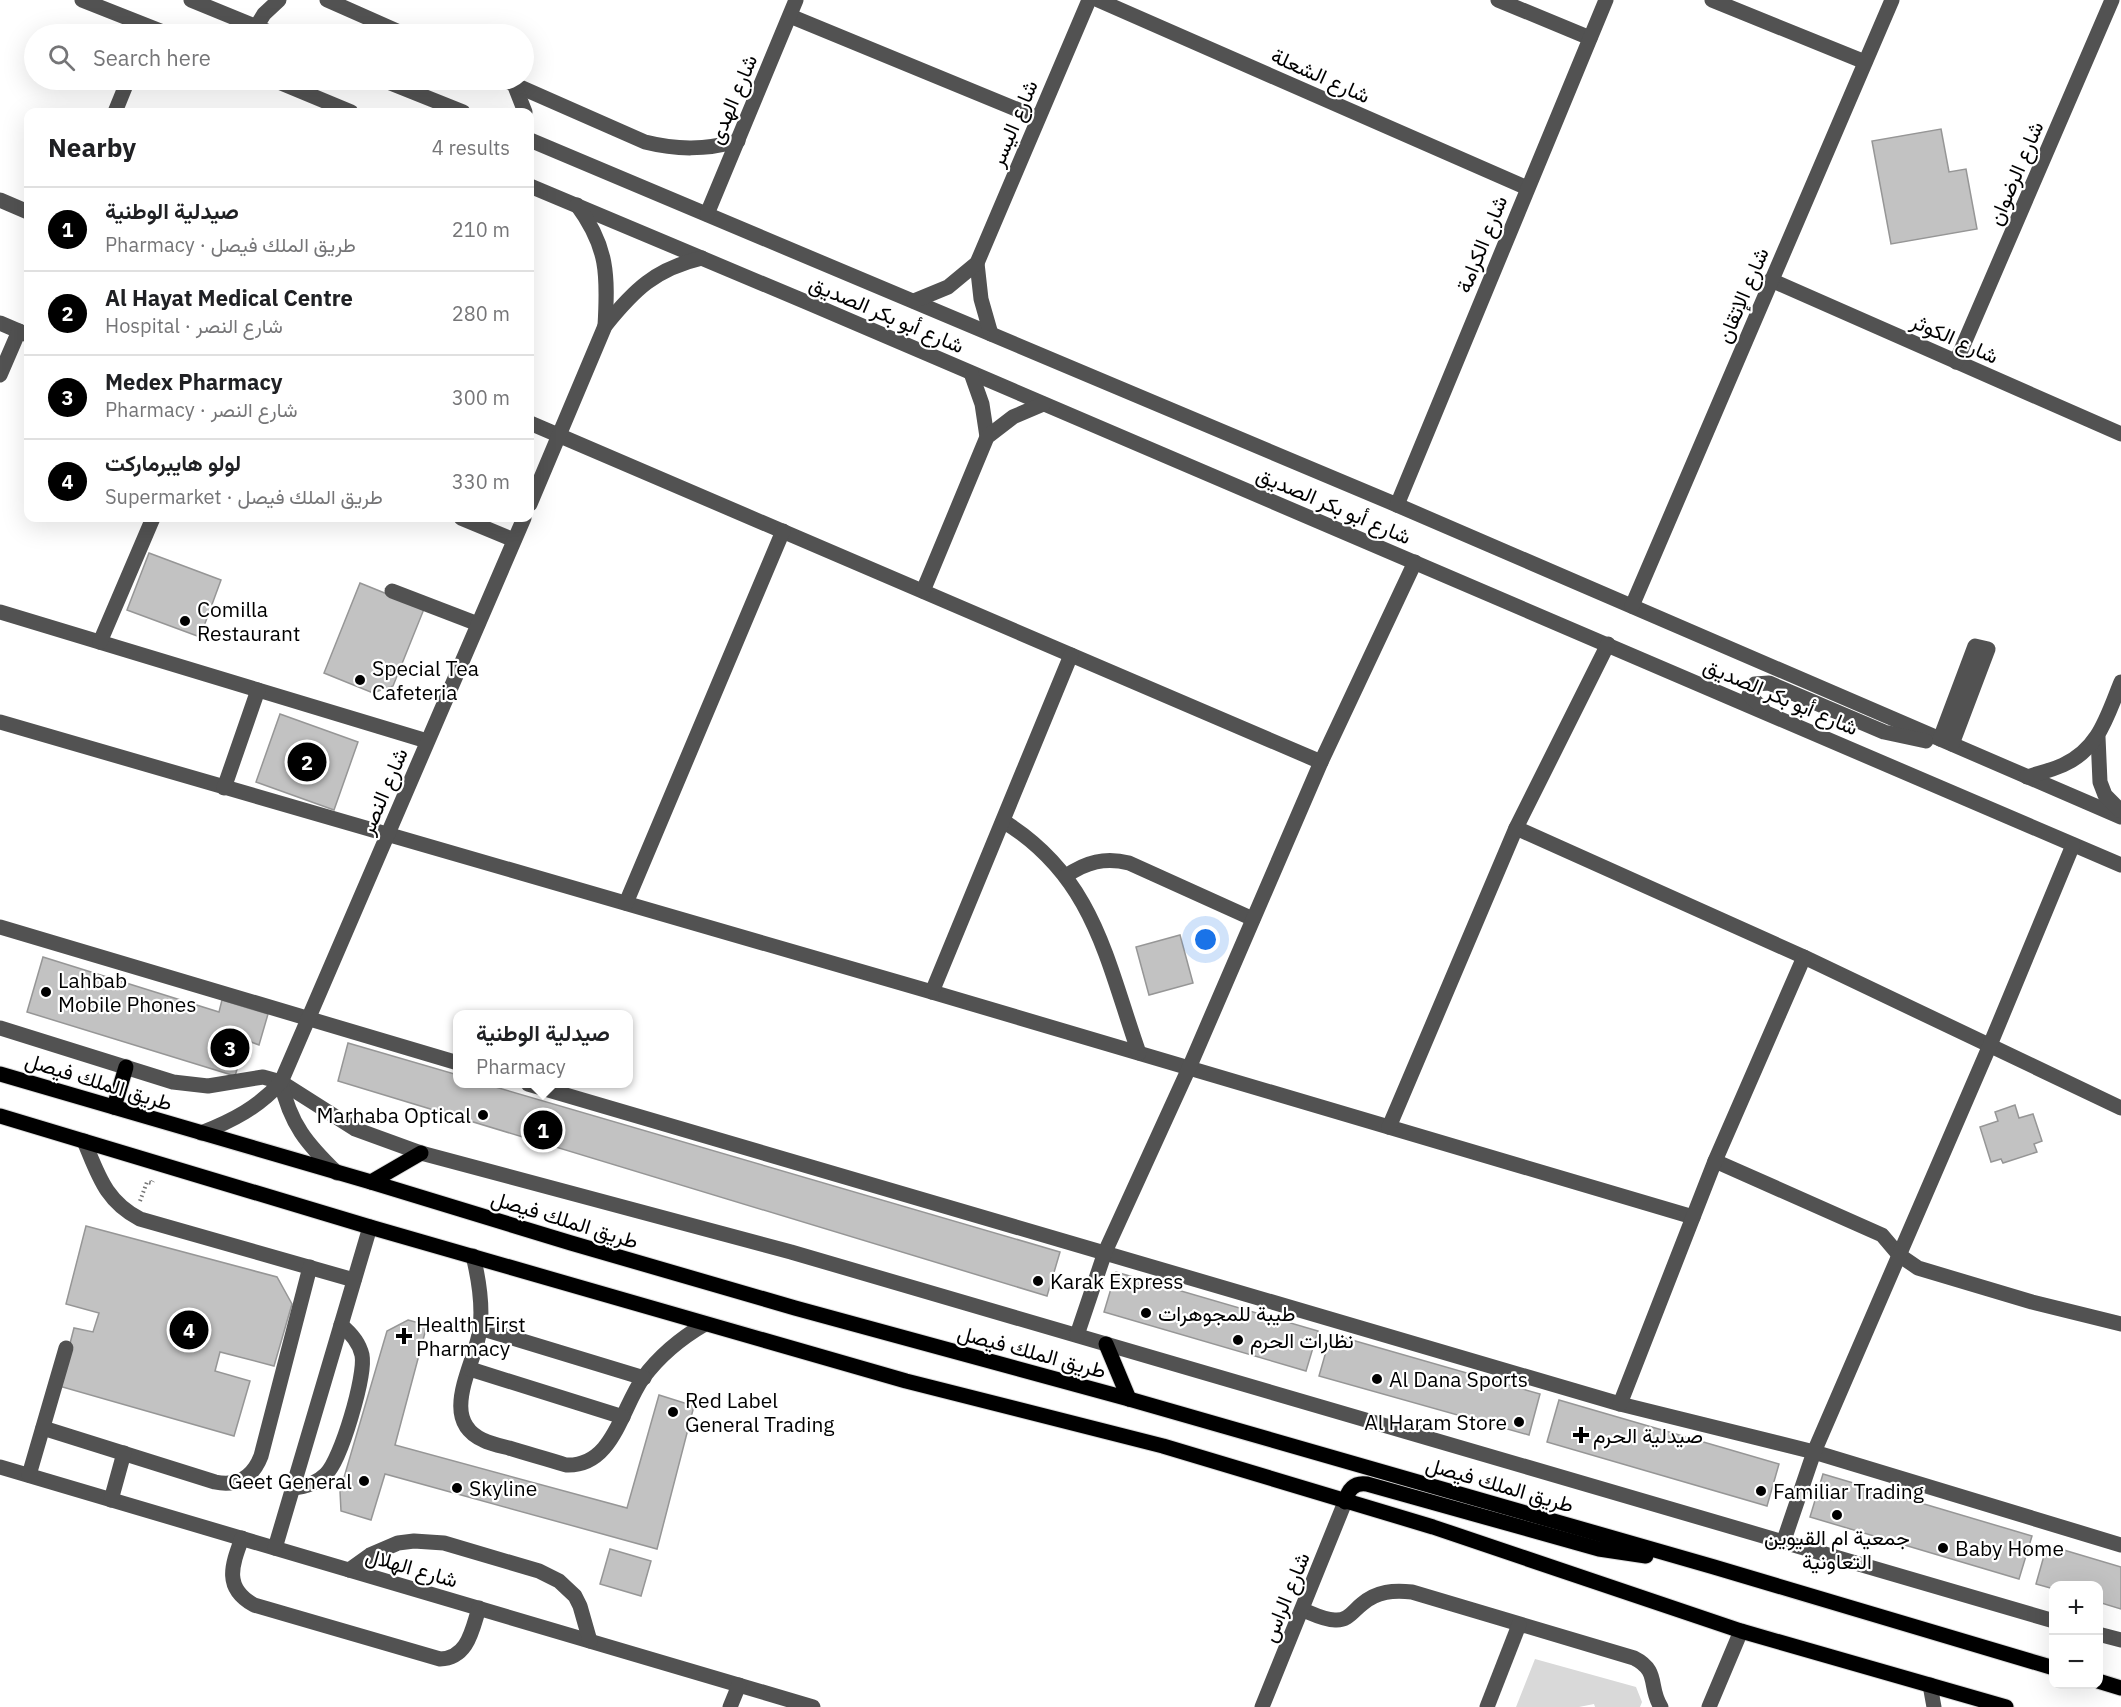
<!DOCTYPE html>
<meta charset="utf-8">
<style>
:root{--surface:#fff;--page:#f6f6f6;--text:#202124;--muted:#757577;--line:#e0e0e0;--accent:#000}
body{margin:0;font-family:"IBM Plex Sans",Vazirmatn,sans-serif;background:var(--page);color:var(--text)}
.controls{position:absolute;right:18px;bottom:18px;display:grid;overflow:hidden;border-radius:12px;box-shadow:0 6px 24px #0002}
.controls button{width:54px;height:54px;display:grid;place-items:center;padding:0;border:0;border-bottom:2px solid var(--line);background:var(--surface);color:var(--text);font:30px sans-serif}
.you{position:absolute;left:1206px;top:940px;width:21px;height:21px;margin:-15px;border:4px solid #fff;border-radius:50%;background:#1a73e8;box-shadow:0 0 0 9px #1a73e833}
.badge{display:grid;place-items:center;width:39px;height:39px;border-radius:50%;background:var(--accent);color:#fff;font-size:20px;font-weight:700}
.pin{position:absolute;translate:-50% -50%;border:3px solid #fff;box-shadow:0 2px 6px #0006}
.popup{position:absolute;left:453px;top:1010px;width:180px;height:78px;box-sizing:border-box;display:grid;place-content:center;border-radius:12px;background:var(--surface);filter:drop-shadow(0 2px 4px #0005);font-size:20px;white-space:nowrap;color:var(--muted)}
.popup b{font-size:22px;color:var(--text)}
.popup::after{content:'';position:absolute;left:50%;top:100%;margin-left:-12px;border:12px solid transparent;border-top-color:var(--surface)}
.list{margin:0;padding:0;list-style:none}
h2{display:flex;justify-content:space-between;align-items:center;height:78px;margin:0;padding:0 24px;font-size:26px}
h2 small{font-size:20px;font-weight:400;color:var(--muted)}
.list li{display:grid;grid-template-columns:39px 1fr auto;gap:18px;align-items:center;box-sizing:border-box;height:84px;padding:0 24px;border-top:2px solid var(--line)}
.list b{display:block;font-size:22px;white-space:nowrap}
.list p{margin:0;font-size:20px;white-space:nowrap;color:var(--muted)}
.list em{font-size:20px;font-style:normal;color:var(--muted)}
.icon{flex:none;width:33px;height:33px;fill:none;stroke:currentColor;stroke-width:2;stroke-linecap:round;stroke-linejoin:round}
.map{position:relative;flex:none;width:2121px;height:1707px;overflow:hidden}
.search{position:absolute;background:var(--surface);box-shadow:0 6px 24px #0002;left:24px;top:24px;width:510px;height:66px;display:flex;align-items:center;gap:15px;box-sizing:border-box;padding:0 21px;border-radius:33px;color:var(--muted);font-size:22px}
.panel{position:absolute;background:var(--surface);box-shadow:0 6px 24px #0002;left:24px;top:108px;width:510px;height:414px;border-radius:12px}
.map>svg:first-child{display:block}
.green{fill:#d9d9d9}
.building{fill:#c2c2c2;stroke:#969696;stroke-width:1.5}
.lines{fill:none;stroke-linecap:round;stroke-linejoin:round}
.major-casing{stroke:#dbdbdb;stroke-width:17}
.path{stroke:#747474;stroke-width:4;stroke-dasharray:1.5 3;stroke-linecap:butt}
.minor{stroke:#525252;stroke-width:15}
.major{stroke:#000;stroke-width:15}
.poi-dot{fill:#000;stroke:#fff;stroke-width:2}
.labels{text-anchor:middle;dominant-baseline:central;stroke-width:4.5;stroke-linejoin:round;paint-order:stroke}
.street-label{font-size:21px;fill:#000;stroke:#fff}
.poi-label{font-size:21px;fill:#000;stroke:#fff;text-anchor:start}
</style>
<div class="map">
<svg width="2121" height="1707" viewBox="0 0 2121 1707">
<rect width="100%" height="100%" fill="#fff"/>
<path class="green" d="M1535,1659L1636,1687L1642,1702L1640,1707H1595L1594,1704L1579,1707H1516Z"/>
<g class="building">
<path d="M1941,129L1949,172L1966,169L1977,229L1891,244L1872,141Z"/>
<path d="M149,553L221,580L200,637L127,610Z"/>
<path d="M360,583L424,609L393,686L373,693L324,673Z"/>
<path d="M280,714L358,742L334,810L256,782Z"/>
<path d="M1180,935L1193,983L1149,995L1136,947Z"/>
<path d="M43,957L219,1012L222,1000L268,1014L259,1045L246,1040L235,1076L27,1012Z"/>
<path d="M348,1043L458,1075V1084H485L1060,1252L1047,1296L338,1081Z"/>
<path d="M2015,1105L2019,1118L2033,1114L2042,1141L2034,1144L2037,1152L2003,1163L2001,1159L1991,1162L1980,1127L1998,1121L1995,1112Z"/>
<path d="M86,1226L277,1277L292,1304L274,1366L220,1352L215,1371L250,1381L234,1436L59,1386L74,1328L93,1332L99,1313L66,1304Z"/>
<path d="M1116,1272L1318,1331L1306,1371L1104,1312Z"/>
<path d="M408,1320L427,1325L395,1445L627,1508L659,1395L694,1406L657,1549L385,1474L371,1520L341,1511L340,1491L387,1331Z"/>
<path d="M1331,1334L1540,1394L1529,1435L1319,1376Z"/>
<path d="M1559,1400L1779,1464L1767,1506L1547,1442Z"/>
<path d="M1823,1474L2032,1536L2019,1579L1810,1517Z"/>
<path d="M2047,1545L2121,1567V1609L2098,1602V1586H2054V1589L2036,1584Z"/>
<path d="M610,1549L651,1561L641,1596L600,1584Z"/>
</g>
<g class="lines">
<defs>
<g id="major">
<path d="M0,1074L371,1182L571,1243L795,1308L1129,1399L1714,1567L2054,1668"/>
<path d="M114,1107L126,1067"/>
<path d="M0,1116L370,1227L906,1381L1163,1446L1433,1527L1741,1631L2006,1707"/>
<path d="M371,1182L421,1153"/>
<path d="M1106,1344L1129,1399"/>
<path d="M1345,1502C1348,1490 1354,1482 1367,1484L1599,1549L1646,1556"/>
<path d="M2098,1681L2121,1688"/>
</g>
</defs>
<use href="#major" class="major-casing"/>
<path class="path" d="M140,1201L147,1182L152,1183L153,1181"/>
<g class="minor">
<path d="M82,0L168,34"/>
<path d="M191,0L274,34"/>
<path d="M327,0L404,34"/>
<path d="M1098,0L1527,188"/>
<path d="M1498,0L1590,38"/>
<path d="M1712,0L1865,62"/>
<path d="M790,16L1038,118"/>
<path d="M256,27L264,14L279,0"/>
<path d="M274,80L351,112"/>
<path d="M383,80L463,112"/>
<path d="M504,80L645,142C677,150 705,150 738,141"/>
<path d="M514,84L525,112"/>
<path d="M115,112L128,80"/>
<path d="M530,140L1397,505L2121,817"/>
<path d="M530,186L811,304L2121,865"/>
<path d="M0,200L28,212"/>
<path d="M577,205C608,247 608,275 605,326"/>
<path d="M707,214L796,0"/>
<path d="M977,263L981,299L991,334"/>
<path d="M1771,280L2121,434"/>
<path d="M914,301L948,287L977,263L1089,0"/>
<path d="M0,323L28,335"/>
<path d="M1956,362L2112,0"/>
<path d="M971,373L982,404L987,437"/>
<path d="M0,375L19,331"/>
<path d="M530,423L1321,762"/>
<path d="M530,504L605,326C634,290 655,269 702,258"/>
<path d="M1397,505L1606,0"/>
<path d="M461,518L514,540"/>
<path d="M392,591L478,624"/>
<path d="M923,591L987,437L1013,417L1043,404"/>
<path d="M1632,606L1892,0"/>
<path d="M0,612L427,741"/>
<path d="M100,642L153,518"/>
<path d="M1763,709L1749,695L1755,684L1769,683L1884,732L1926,741"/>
<path d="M0,722L932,992L1693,1217"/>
<path d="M2098,737L2100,782L2105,795L2121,811"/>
<path d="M1940,739L1975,646L1988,649L1952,744"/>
<path d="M2027,777C2039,773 2052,770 2063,765C2099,749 2107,716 2121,682"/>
<path d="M224,788L258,690"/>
<path d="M1003,821C1094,877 1106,959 1139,1053"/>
<path d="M1516,828L1804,957L2121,1108"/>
<path d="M1066,876C1086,862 1105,857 1129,863L1253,919"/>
<path d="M626,903L783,531"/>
<path d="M0,927L458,1063"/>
<path d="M932,992L1071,655"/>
<path d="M0,1028L173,1082L208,1086L263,1077L281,1082L355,1129L421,1153L791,1252L2054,1621"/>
<path d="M281,1082C290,1124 307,1144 337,1173"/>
<path d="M528,1084L1620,1404L1814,1452L2121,1545"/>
<path d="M1389,1127L1516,828L1608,644"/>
<path d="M201,1133C232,1121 259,1107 281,1082L524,518"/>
<path d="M84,1141C98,1174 105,1201 140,1219L354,1280"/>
<path d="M1715,1161L1882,1235L1899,1255L1918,1268L2032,1302L2121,1324"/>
<path d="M473,1256C479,1280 483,1304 480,1329C476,1363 437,1419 483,1440C491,1444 501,1446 509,1448C528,1454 548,1459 566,1465C613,1467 621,1409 643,1378C660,1355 681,1338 705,1324"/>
<path d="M480,1328L644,1378"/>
<path d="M1077,1335L1105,1252L1189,1068L1321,762L1415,562"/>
<path d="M470,1369L623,1417"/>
<path d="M1620,1404L1715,1161L1804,957"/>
<path d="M43,1428L215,1482C237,1487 253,1477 261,1456L310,1267"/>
<path d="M0,1467L813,1707"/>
<path d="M29,1475L66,1348"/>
<path d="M293,1488C305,1487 317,1483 326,1474C341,1460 366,1375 362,1355C359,1342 351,1333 341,1325"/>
<path d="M111,1500L124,1453"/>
<path d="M242,1538C232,1565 223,1588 254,1605L440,1659C468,1658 472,1630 479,1608"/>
<path d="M1783,1543L1814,1452L1990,1045L2073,845"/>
<path d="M275,1548L370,1227"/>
<path d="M349,1570L370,1555L398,1543L414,1541L444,1543L539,1571L559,1581L575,1596L580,1606L590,1641"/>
<path d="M1303,1610C1313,1614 1324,1620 1335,1620C1348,1621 1353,1611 1362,1604C1377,1591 1394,1590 1412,1592L1634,1658C1660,1671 1648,1687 1661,1707"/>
<path d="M2098,1634L2121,1640"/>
<path d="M1930,1685L1934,1707"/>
<path d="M730,1707L739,1685"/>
<path d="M1262,1707L1345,1502"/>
<path d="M1487,1707L1519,1625"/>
<path d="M1709,1707L1741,1631"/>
</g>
<use href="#major" class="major"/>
</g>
<g class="poi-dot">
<circle cx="185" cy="621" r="6"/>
<circle cx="360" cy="680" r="6"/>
<circle cx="46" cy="992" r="6"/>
<circle cx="483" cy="1115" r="6"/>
<circle cx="1038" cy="1281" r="6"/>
<circle cx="1146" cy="1313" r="6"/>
<path d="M401 1327h6v6h6v6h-6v6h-6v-6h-6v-6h6z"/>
<circle cx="1238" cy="1340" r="6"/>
<circle cx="1377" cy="1379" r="6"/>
<circle cx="673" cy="1412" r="6"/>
<circle cx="1519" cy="1422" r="6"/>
<path d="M1578 1426h6v6h6v6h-6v6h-6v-6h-6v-6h6z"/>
<circle cx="364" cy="1481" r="6"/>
<circle cx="457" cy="1488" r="6"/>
<circle cx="1761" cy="1491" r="6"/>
<circle cx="1837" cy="1515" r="6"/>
<circle cx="1943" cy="1548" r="6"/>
</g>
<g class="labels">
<g class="street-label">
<text transform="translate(1321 75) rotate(24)">شارع الشعلة</text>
<text transform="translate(732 99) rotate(-67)">شارع الهدى</text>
<text transform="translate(1013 123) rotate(-67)">شارع اليسر</text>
<text transform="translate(2015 173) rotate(-67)">شارع الرضوان</text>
<text transform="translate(1481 244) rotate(-68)">شارع الكرامة</text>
<text transform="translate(1742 295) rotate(-67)">شارع الإتقان</text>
<text transform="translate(887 314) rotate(23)">شارع أبو بكر الصديق</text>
<text transform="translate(1955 338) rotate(24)">شارع الكوثر</text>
<text transform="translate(1334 505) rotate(23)">شارع أبو بكر الصديق</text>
<text transform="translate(1781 696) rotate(23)">شارع أبو بكر الصديق</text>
<text transform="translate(383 791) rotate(-67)">شارع النصر</text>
<text transform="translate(99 1081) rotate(17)">طريق الملك فيصل</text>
<text transform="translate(565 1219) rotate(17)">طريق الملك فيصل</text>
<text transform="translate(1032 1351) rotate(15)">طريق الملك فيصل</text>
<text transform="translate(1500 1484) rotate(16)">طريق الملك فيصل</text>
<text transform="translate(412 1567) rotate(16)">شارع الهلال</text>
<text transform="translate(1285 1597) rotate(-68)">شارع الراس</text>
</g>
<g class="poi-label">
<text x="197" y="609">Comilla<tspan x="197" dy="24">Restaurant</tspan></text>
<text x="372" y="668">Special Tea<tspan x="372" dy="24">Cafeteria</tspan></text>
<text x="58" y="980">Lahbab<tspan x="58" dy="24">Mobile Phones</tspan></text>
<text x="471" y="1115" text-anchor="end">Marhaba Optical</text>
<text x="1050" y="1281">Karak Express</text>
<text x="1158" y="1313">طيبة للمجوهرات</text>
<text x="416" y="1324">Health First<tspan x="416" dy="24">Pharmacy</tspan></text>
<text x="1250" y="1340">نظارات الحرم</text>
<text x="1389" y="1379">Al Dana Sports</text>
<text x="685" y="1400">Red Label<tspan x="685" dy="24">General Trading</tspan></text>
<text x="1507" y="1422" text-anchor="end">Al Haram Store</text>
<text x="1593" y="1435">صيدلية الحرم</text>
<text x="352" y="1481" text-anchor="end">Geet General</text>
<text x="469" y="1488">Skyline</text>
<text x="1773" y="1491">Familiar Trading</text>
<text x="1837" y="1537" text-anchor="middle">جمعية ام القيوين<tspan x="1837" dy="24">التعاونية</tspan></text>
<text x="1955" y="1548">Baby Home</text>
</g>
</g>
</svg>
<div class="controls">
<button>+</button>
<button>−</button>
</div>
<div class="you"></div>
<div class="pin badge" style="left:543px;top:1130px">1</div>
<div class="popup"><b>صيدلية الوطنية</b>Pharmacy</div>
<div class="pin badge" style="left:307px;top:762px">2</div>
<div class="pin badge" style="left:230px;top:1048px">3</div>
<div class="pin badge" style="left:189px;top:1330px">4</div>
<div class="search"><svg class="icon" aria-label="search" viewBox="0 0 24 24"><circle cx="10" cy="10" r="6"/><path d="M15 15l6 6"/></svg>Search here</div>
<section class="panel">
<h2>Nearby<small>4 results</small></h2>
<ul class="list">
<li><span class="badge">1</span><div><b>صيدلية الوطنية</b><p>Pharmacy · طريق الملك فيصل</p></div><em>210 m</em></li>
<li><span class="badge">2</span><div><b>Al Hayat Medical Centre</b><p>Hospital · شارع النصر</p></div><em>280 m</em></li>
<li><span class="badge">3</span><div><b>Medex Pharmacy</b><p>Pharmacy · شارع النصر</p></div><em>300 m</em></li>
<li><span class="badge">4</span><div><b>لولو هايبرماركت</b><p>Supermarket · طريق الملك فيصل</p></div><em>330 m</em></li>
</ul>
</section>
</div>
